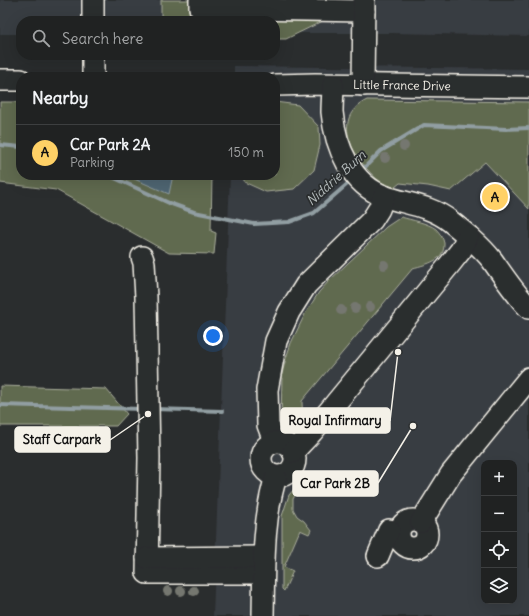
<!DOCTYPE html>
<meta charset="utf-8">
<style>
:root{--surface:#202222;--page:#2d2f2f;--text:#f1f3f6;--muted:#a2a4a5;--line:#3d3f40;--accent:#ffd166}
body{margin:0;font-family:Delius,sans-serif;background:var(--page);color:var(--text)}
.controls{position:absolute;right:12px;bottom:12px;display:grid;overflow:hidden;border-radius:8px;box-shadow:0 4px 16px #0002}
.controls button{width:36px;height:36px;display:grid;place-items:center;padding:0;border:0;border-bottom:1px solid var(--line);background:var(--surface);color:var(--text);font:20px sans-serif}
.you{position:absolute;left:213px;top:336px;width:14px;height:14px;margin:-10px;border:3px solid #fff;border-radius:50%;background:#1a73e8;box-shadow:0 0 0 6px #1a73e833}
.badge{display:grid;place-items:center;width:26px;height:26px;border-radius:50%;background:var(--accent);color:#111;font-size:13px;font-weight:700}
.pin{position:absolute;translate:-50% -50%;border:2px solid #fff;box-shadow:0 1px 4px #0006}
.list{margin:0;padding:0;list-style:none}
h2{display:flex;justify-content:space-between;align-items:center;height:52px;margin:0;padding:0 16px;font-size:17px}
h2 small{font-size:13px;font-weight:400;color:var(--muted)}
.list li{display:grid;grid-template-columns:26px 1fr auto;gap:12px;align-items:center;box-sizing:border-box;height:56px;padding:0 16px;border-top:1px solid var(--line)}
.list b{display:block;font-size:15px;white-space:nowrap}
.list p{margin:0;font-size:13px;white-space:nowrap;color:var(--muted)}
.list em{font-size:13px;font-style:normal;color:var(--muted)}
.icon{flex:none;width:22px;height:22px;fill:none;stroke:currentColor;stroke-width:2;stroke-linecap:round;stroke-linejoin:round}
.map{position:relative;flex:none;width:529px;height:616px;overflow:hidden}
.search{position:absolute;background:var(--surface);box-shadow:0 4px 16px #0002;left:16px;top:16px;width:264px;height:44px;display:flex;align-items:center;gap:10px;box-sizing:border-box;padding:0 14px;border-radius:16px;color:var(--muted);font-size:15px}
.panel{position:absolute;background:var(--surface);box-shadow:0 4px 16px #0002;left:16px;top:72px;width:264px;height:108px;border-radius:16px}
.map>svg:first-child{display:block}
.built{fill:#393c42;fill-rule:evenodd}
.green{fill:#616a50;stroke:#aaae9c}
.water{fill:#4f6673;stroke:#919ea2}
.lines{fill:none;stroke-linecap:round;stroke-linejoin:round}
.stream{stroke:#919ea2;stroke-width:4}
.minor-casing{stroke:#f4f1e8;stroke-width:24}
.minor{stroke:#2a2d2e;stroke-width:21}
.tree{fill:#75776f}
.labels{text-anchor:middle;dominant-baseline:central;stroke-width:3.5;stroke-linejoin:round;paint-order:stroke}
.street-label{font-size:12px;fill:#f4f1e8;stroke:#2a2d2e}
.water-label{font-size:13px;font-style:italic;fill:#b2b9b9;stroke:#2a2d2e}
.leader{fill:none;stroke:#f4f1e8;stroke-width:1.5}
.callout-dot{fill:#f4f1e8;stroke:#2a2d2e;stroke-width:1.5}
.callout{fill:#f4f1e8;stroke:#f4f1e8;stroke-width:1.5}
.callout-label{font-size:13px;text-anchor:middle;font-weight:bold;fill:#111}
</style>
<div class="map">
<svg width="529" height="616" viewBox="0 0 529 616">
<rect width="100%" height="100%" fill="#2a2d2e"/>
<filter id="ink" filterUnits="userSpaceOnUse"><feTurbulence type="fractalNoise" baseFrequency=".025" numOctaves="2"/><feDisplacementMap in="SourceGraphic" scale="8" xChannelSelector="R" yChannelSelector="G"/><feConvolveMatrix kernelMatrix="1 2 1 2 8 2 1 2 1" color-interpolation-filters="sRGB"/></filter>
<g filter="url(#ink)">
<g class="built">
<path d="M0,0H529V36L392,33H275V21H21V34H0Z"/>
<path d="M234,66L529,69V616H213L230,175H275V77H234ZM484,463H514V601H484Z"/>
</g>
<g class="green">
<path d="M161,0H193L325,20L286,39H275V21H161Z"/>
<path d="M367,100L529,102V209L485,162L451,191L428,186L400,183L395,187C383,186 375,178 367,169C349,149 334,116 367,100Z"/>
<path d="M0,102H21V175H212L211,231L216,233L214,254L169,253L56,190L0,183Z"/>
<path d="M275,102L298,105L319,127L320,145L314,170L294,189L266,192L244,182V175H275Z"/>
<path d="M401,217C411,220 428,223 436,229C440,233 443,238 444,243C445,261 427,264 413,268L302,401C302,411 306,432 291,430C286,430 283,427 281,423L282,374L286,358L291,343L305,314L319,292L329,281L386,227Z"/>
<path d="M0,386L106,389L127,414L116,426H0Z"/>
<path d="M300,482L302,483L293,499V509L297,516L304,521L311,530L309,534L300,530L284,567L293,571L284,591L282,589V516L289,495Z"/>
</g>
<path class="water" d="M125,175H173L169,194Z"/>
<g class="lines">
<g class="stream">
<path d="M0,145L21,147"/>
<path d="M361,171L381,151L424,125L506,129L529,128"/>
<path d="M108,175L169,203L194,212L254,224L289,222L314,213L352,180"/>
<path d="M0,405L142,409"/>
<path d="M154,409L222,411"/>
</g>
<defs>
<g id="minor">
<path d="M200,0V8L364,11"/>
<path d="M93,21V0"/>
<path d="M93,77V55"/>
<path d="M0,80H21"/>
<path d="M275,85L315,84L529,87"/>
<path d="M333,85C333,93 332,103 332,112C335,146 351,185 386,197C408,204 431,206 450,221C465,233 480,245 492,260C504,277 515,294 529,308"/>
<path d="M363,85L364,0"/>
<path d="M142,257L144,263L146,297L149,458L147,573H263"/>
<path d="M274,441L268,425L267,390L276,341L289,312L306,285L372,220L379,209L384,196"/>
<circle cx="278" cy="459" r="17"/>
<path d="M293,452L312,432L450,264L461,250L468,236"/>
<circle cx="413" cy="534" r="14"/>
<path d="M421,522L451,474L529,378"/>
<path d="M378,556L389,530"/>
<path d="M147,558L263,557"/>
<path d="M263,616C264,571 262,520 276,477"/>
</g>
</defs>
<use href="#minor" class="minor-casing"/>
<use href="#minor" class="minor"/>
</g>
<g class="tree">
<circle cx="404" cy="146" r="5"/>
<circle cx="385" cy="158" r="5"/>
<circle cx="384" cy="265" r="5"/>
<circle cx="370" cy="307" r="5"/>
<circle cx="355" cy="308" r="5"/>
<circle cx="341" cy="310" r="5"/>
<circle cx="168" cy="591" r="5"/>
<circle cx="181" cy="591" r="5"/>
<circle cx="194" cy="591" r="5"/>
</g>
</g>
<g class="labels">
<g class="street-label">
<text transform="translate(402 85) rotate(1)">Little France Drive</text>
</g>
<g class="water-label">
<text transform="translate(336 178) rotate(-42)">Niddrie Burn</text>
</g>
</g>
<path class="leader" d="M398 352L390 421M148 414L110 440M413 426L378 483"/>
<g class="callout-dot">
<circle cx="398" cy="352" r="4"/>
<circle cx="148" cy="414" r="4"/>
<circle cx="413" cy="426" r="4"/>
</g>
<g class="callout">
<rect x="281" y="408" width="109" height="25" rx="4"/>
<rect x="15" y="427" width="95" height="25" rx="4"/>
<rect x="293" y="471" width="85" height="25" rx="4"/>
</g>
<g class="callout-label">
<text x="335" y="425">Royal Infirmary</text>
<text x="62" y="444">Staff Carpark</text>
<text x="335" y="488">Car Park 2B</text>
</g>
</svg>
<div class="controls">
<button>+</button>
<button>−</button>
<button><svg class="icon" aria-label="locate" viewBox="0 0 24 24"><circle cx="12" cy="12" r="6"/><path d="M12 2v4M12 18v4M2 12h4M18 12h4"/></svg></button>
<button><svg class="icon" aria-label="layers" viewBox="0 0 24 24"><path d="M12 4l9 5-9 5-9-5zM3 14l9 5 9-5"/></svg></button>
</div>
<div class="you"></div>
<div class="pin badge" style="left:495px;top:197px">A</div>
<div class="search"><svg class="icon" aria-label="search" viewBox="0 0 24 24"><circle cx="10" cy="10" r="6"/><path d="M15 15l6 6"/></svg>Search here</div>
<section class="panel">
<h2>Nearby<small></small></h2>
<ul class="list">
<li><span class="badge">A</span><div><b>Car Park 2A</b><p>Parking</p></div><em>150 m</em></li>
</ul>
</section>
</div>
